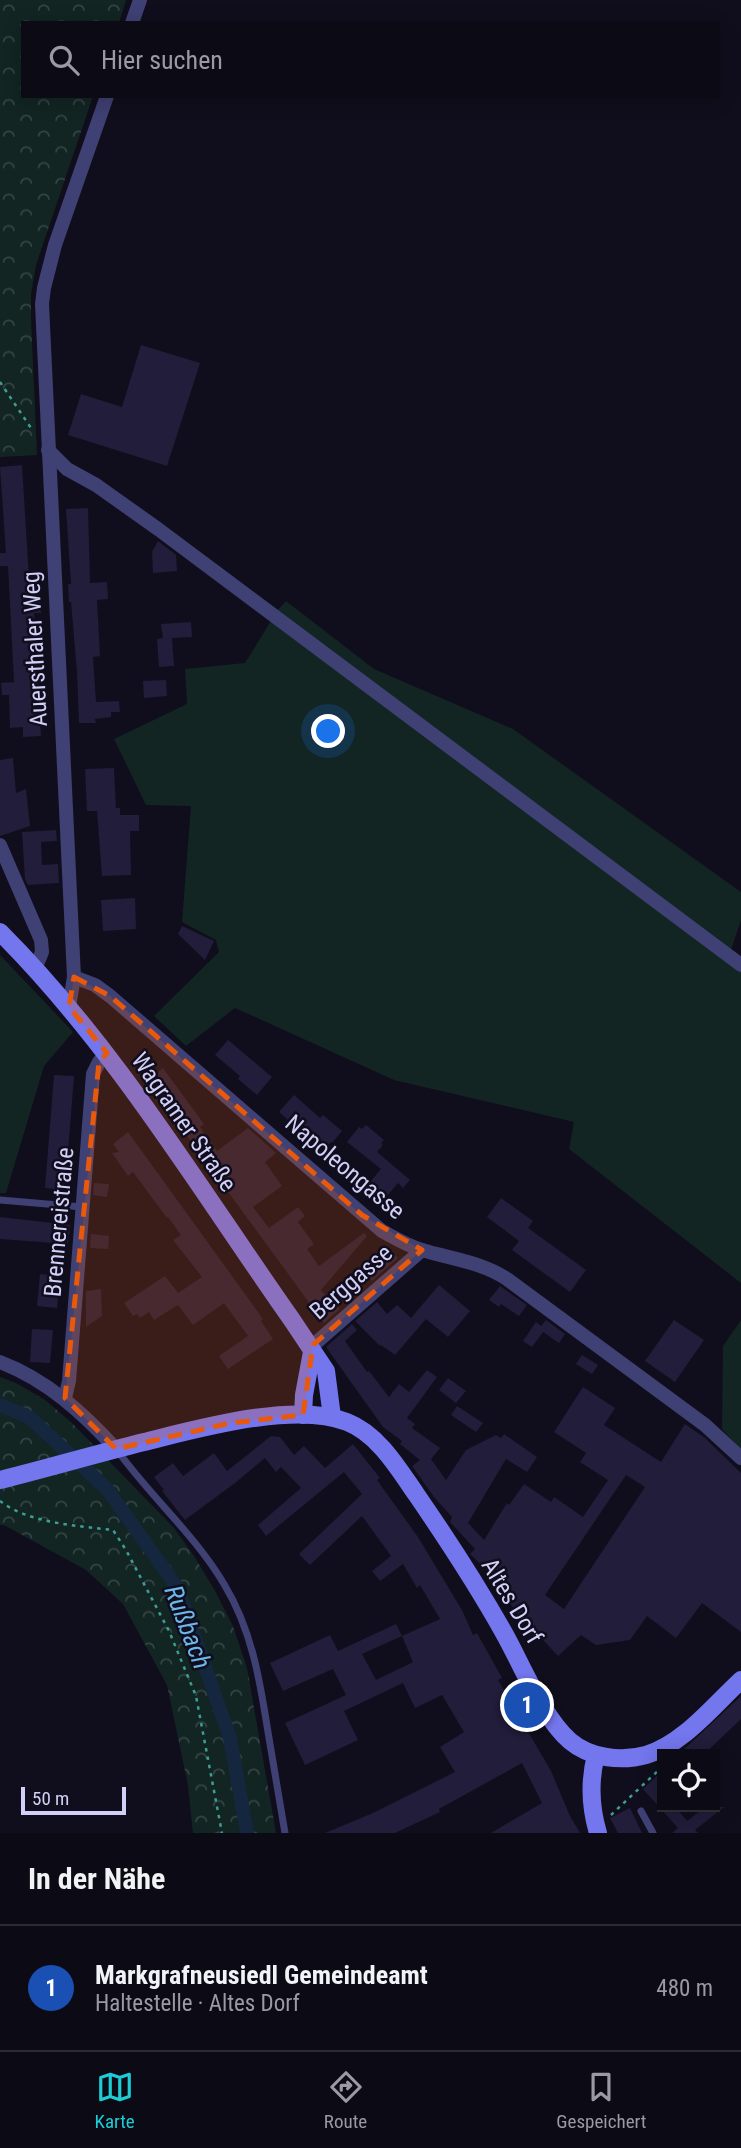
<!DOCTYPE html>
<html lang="de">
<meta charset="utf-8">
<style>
:root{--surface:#0c0a15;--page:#1a1822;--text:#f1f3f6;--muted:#9a9aa0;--line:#2c2b34;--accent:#1dcdd6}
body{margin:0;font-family:"Roboto Condensed",sans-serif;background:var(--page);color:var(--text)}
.controls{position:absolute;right:21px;bottom:21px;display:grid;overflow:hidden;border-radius:0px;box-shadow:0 4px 18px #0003}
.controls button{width:63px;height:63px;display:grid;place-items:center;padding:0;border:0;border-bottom:2px solid var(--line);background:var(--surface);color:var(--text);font:35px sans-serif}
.scale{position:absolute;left:21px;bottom:18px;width:105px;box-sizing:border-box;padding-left:7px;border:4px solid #d2cff8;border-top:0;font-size:19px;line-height:24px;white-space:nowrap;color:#d2cff8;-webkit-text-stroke:5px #100e1c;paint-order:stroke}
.you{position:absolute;left:329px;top:732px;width:24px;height:24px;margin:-18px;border:5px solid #fff;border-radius:50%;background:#1a73e8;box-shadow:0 0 0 10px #1a73e833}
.badge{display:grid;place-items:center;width:46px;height:46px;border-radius:50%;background:var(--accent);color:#fff;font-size:23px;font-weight:700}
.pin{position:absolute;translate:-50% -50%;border:4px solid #fff;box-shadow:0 2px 7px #0006}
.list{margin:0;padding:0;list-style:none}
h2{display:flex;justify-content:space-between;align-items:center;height:91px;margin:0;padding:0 28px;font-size:30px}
h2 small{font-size:23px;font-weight:400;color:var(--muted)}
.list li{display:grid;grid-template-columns:46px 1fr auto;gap:21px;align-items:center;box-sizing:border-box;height:126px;padding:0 28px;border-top:2px solid var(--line)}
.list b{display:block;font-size:26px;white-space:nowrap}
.list p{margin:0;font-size:23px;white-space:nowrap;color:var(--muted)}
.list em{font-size:23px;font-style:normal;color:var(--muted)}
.icon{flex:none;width:38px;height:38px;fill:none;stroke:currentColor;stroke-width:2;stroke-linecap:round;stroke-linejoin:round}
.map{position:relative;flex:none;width:741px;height:1833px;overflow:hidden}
.search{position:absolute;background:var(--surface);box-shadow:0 4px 18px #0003;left:21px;right:21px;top:21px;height:77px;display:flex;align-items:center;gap:18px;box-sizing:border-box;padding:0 24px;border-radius:0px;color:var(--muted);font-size:26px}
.sheet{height:217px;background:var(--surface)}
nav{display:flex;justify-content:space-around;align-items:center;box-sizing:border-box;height:98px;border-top:2px solid var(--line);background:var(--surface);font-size:19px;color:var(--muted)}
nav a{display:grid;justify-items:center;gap:4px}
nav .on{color:var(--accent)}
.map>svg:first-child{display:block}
.grass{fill:#122523}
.forest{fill:url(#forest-crowns)}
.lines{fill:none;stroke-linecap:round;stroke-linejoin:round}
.canal{stroke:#14273f;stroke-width:14}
.building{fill:#211d3a;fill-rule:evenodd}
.path{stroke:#3c9f94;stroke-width:2.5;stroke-dasharray:3.5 5;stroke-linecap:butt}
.service{stroke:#3f4074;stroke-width:7}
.minor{stroke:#3f4074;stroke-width:14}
.secondary{stroke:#7376ec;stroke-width:18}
.marked{fill:#e8590c;fill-opacity:0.2;stroke:#e8590c;stroke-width:5;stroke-dasharray:14 9;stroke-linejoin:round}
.labels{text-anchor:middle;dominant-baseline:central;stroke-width:5;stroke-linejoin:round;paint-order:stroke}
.street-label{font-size:24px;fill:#d2cff8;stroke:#100e1c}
.water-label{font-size:26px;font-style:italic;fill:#6bb6eb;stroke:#100e1c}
</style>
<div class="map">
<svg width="741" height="1833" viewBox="0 0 741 1833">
<defs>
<pattern id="forest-crowns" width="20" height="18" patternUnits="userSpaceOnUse" patternTransform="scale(1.75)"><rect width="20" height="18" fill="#122523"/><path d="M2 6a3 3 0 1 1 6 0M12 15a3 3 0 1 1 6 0" fill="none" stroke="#344444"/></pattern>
</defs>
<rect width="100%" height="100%" fill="#100e1c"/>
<g class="grass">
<path d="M286,601L374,669L513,729L741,892V920L731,950L741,957V1283L569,1149L574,1122L394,1080L235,1008L186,1046L154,1016L219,952L216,940L182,922L191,806L146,805L114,739L187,704L185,669L245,663L277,611Z"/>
<path d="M0,955L73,1032L44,1066L6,1193H0Z"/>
<path d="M741,1320V1450L722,1429L723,1346Z"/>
</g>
<g class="forest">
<path d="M0,0H126L119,23H23V96H93L36,265L31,294V320L37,455L0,457Z"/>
<path d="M0,1377L16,1383L45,1400L72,1423L174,1528L194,1556L214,1589L233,1626L247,1668L276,1833H193L188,1785L167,1685L123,1604L86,1570L4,1525H0Z"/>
</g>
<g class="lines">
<path class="canal" d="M0,1405L29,1417L107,1489L177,1587L230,1738L247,1833"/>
</g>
<g class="building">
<path d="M141,345L200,363L167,466L68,435L81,394L122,407Z"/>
<path d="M22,465L30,595L40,602L41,613H34L41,736L23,737V727L10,728L9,695H2L1,683L14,682L8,566H0V553H6L0,467Z"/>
<path d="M88,508L90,583L107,582L108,599L97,600L100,656L93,657L96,702L119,701L120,712H111V717L95,719L96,723H79L77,672L71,602H69L68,584H71L66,509Z"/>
<path d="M158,541L176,555L177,571L153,573L152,552Z"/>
<path d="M191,622L192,637L172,638L174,666L159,667L157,639L163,638L161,624Z"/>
<path d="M166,680L167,696L144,698L143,681Z"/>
<path d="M13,758L16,793L26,789L30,826L0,836V760Z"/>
<path d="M114,768L116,808H120V815H139V831H130L131,875L102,876L97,811H87L85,769Z"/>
<path d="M56,830L57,841L41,842L42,865L58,864L59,883L28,885L25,879L22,832Z"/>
<path d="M135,898L136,929L103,931L101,900Z"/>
<path d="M182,926L214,941L205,960L178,934Z"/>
<path d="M228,1040L272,1077L257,1095L238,1079L240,1076L215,1055Z"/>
<path d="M163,1068L204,1124L200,1127L217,1151L248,1128L276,1153L265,1162L282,1186L253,1207L269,1228L298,1207L305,1216L298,1222L314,1244L307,1249L319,1266L364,1233L367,1236L321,1290L328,1298L331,1296L340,1309L324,1323L147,1081Z"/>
<path d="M54,1075L74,1076L65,1190L45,1188Z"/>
<path d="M294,1095L320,1118L323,1115L342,1131L332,1143L331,1142L326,1147L296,1123L294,1125L279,1112Z"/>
<path d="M366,1125L384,1140L381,1143L383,1145L377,1152L410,1180L403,1188L398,1183L387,1196L370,1182L381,1169L347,1142L359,1127L362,1129Z"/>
<path d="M128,1132L263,1319L261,1321L273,1339L228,1369L219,1356L248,1336L224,1303L193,1325L178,1305L154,1320L149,1312L140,1318L137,1314L133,1316L124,1303L165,1276L178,1293L202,1277L173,1240L181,1235L168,1217L167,1218L133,1172L128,1176L112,1153L119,1152L113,1144Z"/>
<path d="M94,1183L109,1184L107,1197L93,1195Z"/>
<path d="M501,1198L533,1221L528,1228L586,1270L570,1292L512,1250L519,1241L487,1217Z"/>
<path d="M0,1217L70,1225L68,1244L0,1239Z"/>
<path d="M91,1234L109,1236L108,1249L90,1248Z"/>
<path d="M386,1247L398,1258L372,1281L361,1269Z"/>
<path d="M40,1274L60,1276L57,1308L37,1306Z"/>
<path d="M439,1285L470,1311L448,1337L426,1319L395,1355L381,1345L380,1346L355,1321L377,1302L387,1314L397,1305L411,1318Z"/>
<path d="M500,1286L527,1305L519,1316L501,1304L499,1307L489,1300Z"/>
<path d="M101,1289L102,1316L86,1327V1291Z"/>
<path d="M546,1320L565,1334L559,1343L543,1332L532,1347L523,1341L536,1322L541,1326Z"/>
<path d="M674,1320L704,1340L675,1382L645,1361Z"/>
<path d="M352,1324L357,1330L345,1341L367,1372L369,1371L389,1397L399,1384L409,1392L427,1370L437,1377L407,1418L415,1424L412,1428L440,1448L431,1459L446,1480L466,1450L496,1435L501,1438L504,1434L537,1457L527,1472L506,1459L468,1523L484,1540L507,1503L509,1505L524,1484L551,1502L554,1497L583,1517L608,1480L580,1462L586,1453L554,1432L583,1387L615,1408L604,1425L661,1462L685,1424L705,1438L741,1473V1632L702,1603L676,1638L647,1616L630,1640L596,1645L581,1635L558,1656L515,1610L493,1583L496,1579L470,1554L475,1549L450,1522L452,1517L434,1497L412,1466L420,1460L400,1444L402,1441L383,1427L326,1347ZM626,1475L645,1487L564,1609L545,1595Z"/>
<path d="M32,1329L53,1330L50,1363L30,1362Z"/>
<path d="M582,1355L598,1365L592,1374L576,1364Z"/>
<path d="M448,1378L466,1391L456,1403L439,1390Z"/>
<path d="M457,1406L483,1423L476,1432L451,1415Z"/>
<path d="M271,1436L280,1437L294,1455L304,1446L325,1468L353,1444L380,1478L377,1480L418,1537L462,1610L473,1635L477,1633L502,1678L498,1680L551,1771L570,1816L580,1833H491L542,1803L522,1763L439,1809L440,1812L395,1833H325L373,1813L455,1772L440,1747L464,1732L442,1695L415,1708L403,1683L344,1711L358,1740L305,1765L285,1723L346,1695L333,1669L283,1691L270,1663L330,1635L338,1651L396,1624L402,1636L440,1619L420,1585L417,1588L403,1564L380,1581L372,1571L391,1556L362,1516L310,1565L299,1554L362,1494L344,1472L266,1536L258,1525L301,1488L281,1467L276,1472L265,1458L235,1483L185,1520L162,1491L164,1490L154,1477L173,1463L183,1476L214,1453L227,1471ZM402,1636L413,1662L376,1680L362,1654Z"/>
<path d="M741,1696V1719L704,1754H679Z"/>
<path d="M662,1771V1807H675L687,1821L705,1807H724L695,1830L698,1833H672L678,1828L643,1789Z"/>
<path d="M630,1808L642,1833H618L610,1818Z"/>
</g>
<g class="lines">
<g class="path">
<path d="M0,382L33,431"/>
<path d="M0,1501C28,1523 78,1526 113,1530L126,1550L169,1631L196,1696L222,1833"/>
<path d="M611,1815L662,1767"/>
</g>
<g class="service">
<path d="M0,1200L82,1207"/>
<path d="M117,1450C150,1496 195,1535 224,1584C252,1630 260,1681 268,1732C274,1766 279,1799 285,1833"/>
<path d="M641,1811L653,1833"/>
</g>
<g class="minor">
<path d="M132,23L140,0"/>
<path d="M48,450L67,469L96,485L158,529L741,965"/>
<path d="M0,845L41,940L42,952L35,969"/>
<path d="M74,977L95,985L110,996L382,1231C395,1238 408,1246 422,1250C452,1259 481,1262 507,1279L705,1425L741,1458"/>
<path d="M69,1007L74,977L42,304L44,288L55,245L107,96"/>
<path d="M310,1348L422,1250"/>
<path d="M0,1362C47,1380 83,1413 116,1449"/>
<path d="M65,1398L69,1381L93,1074L99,1062L107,1053"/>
</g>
<g class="secondary">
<path d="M0,932C115,1047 199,1188 292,1320L326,1371L332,1417"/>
<path d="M303,1415L304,1395L312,1352"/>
<path d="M0,1480C48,1468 96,1454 144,1442C197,1429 295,1401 347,1422C378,1434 398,1468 416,1494C447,1539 477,1585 504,1633C522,1665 543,1718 570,1741C590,1758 621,1762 646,1755C683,1744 713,1706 741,1680"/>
<path d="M596,1755C589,1782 590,1806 598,1833"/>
</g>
</g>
<path class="marked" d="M74,977L110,996L362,1215L422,1250L313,1345L303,1415L231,1423L116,1449L65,1398L99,1062L107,1053L69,1007Z"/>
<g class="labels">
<g class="street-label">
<text transform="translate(35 649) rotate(-93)">Auersthaler Weg</text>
<text transform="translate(184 1122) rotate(55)">Wagramer Straße</text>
<text transform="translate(345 1167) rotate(40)">Napoleongasse</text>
<text transform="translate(59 1222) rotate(-85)">Brennereistraße</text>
<text transform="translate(351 1282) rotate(-41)">Berggasse</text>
<text transform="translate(512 1601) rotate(59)">Altes Dorf</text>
</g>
<g class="water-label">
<text transform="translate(188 1627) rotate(69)">Rußbach</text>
</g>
</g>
</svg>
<div class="controls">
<button><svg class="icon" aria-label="locate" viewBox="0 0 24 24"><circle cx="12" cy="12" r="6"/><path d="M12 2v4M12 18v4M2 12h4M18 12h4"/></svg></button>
</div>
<div class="scale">50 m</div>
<div class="you"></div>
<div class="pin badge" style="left:527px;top:1705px;background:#1a4fb4">1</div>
<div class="search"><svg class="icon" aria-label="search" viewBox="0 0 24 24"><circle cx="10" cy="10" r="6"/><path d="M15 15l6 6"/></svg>Hier suchen</div>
</div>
<section class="sheet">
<h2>In der Nähe<small></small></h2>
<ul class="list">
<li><span class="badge" style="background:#1a4fb4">1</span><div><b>Markgrafneusiedl Gemeindeamt</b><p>Haltestelle · Altes Dorf</p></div><em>480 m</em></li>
</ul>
</section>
<nav>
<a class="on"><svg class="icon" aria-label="map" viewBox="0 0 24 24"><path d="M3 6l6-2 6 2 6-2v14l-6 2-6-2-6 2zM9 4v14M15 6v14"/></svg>Karte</a>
<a><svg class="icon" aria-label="directions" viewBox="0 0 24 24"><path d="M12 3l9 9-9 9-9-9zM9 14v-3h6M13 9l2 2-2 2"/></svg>Route</a>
<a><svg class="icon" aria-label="saved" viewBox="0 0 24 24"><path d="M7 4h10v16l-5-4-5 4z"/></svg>Gespeichert</a>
</nav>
